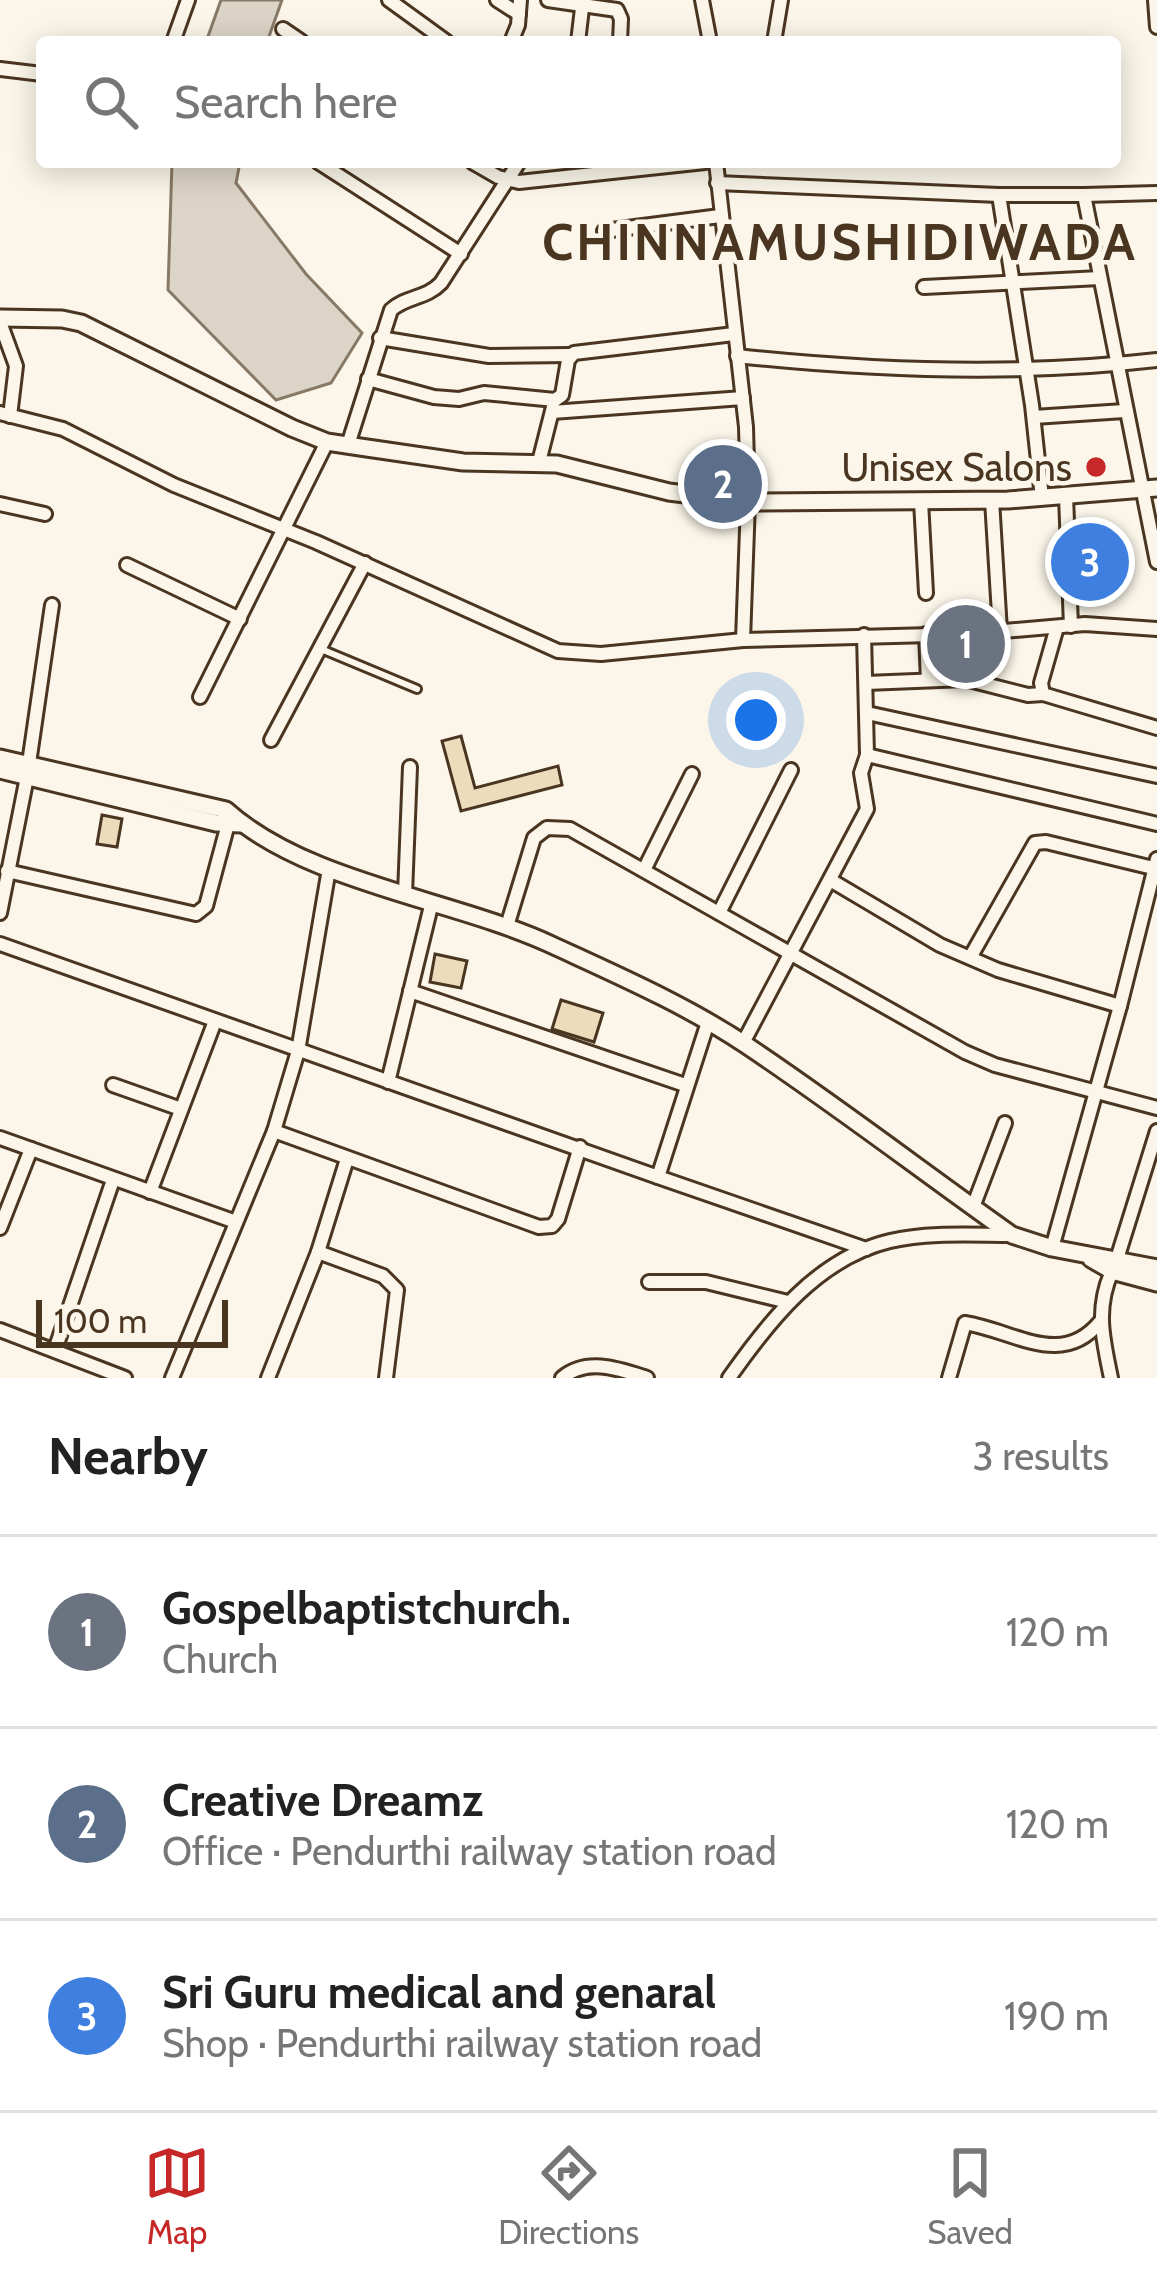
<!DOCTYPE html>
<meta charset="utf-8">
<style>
:root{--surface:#fff;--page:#f6f6f6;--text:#222;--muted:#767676;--line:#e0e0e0;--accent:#c62828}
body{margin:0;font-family:Cabin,sans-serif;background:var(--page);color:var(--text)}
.scale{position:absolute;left:36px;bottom:30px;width:192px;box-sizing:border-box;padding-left:12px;border:6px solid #4a3520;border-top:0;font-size:33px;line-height:42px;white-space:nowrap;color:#4a3520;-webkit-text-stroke:9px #fbf6e9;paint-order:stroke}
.you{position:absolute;left:756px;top:720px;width:42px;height:42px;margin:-30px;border:9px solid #fff;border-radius:50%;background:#1a73e8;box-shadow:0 0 0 18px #1a73e833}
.badge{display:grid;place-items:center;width:78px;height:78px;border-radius:50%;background:var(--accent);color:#fff;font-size:39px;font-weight:700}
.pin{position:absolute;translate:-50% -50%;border:6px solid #fff;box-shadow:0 3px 12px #0006}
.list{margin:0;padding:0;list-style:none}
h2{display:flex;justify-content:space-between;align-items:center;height:156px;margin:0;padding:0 48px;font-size:51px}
h2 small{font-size:39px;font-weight:400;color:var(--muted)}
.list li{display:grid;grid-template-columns:78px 1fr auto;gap:36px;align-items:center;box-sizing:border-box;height:192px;padding:0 48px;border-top:3px solid var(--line)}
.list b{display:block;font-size:45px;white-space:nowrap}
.list p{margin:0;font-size:39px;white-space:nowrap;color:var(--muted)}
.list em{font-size:39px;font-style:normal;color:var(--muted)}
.icon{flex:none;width:66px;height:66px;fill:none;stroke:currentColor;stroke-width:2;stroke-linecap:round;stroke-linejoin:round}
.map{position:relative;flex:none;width:1157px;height:1378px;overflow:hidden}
.search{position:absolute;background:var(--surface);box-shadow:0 6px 30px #0003;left:36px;right:36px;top:36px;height:132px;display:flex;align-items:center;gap:30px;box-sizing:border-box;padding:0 42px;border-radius:12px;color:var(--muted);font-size:45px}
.sheet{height:732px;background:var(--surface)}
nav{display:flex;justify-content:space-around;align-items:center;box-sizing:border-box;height:168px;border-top:3px solid var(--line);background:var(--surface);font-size:33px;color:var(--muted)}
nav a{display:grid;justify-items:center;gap:6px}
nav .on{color:var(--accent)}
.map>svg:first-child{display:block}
.water{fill:#dcd4c6;stroke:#887966;stroke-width:3}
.building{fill:#ecdcbc;stroke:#4a3520;stroke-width:3}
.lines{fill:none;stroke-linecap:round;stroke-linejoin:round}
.service-casing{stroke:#4a3520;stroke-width:12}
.minor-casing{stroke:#4a3520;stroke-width:18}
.tertiary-casing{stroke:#4a3520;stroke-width:21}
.service{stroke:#fbf6e9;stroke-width:6}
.minor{stroke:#fbf6e9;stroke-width:12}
.tertiary{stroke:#fbf6e9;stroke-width:15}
.poi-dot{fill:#c62828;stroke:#fbf6e9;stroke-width:4.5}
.labels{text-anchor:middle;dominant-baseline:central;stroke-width:9;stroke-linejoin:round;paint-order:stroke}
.poi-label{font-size:39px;fill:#4a3520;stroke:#fbf6e9;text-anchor:end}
.district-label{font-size:51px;font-weight:bold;letter-spacing:3px;fill:#4a3520;stroke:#fbf6e9}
</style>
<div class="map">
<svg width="1157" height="1378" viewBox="0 0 1157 1378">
<rect width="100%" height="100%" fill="#fbf6e9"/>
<g class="water">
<path d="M221,0H282L267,42H206Z"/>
<path d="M172,162H240L236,183L306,274L362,333L331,383L276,400L168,290Z"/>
</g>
<g class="building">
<path d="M461,736L475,788L558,766L562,785L461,811L442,741Z"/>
<path d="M102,815L122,819L117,847L97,844Z"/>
<path d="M435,954L467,961L461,988L430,982Z"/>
<path d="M561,1000L603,1013L594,1042L552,1029Z"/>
</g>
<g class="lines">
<defs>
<path id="service" d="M321,649L417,689"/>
<g id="minor">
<path d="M389,0L447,42"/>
<path d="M497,0L519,14"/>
<path d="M548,0L617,10L621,19L620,42"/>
<path d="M702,0L710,42"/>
<path d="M1155,0L1157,27"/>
<path d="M283,29L302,42"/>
<path d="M173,42L188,0"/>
<path d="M511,42L518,25L520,0"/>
<path d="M578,42L583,0"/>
<path d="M774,42L781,0"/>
<path d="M0,69L42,74"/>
<path d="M318,162L461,254"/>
<path d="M472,162L498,177L519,182L705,162"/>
<path d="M716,162L746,427L748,502L743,640"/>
<path d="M717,183L999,195"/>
<path d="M1084,195L1157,193"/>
<path d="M604,231L720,216"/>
<path d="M924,287L1100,278"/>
<path d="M0,322L16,366L10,416"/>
<path d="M380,338L489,356L570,355"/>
<path d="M737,356C876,371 1018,376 1157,360"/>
<path d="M368,379L434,397L459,399L484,393L555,400L562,395L568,360L574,353L734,334"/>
<path d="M552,412L743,398"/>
<path d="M0,413L63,429L174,485L316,542L558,651L601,654L743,640L970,634L1085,624L1157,629"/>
<path d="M1034,417L1124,411"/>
<path d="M348,445L391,310C406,296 426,299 441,283L519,162"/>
<path d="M539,462L553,407"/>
<path d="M1066,496L1071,626"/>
<path d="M1042,498L1032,405L999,195H1084L1157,562"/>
<path d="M992,500L1000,631"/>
<path d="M921,501L926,593"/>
<path d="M0,504L45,514"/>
<path d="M127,565L240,619"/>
<path d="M1057,627L1041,683L1043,694L1157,728"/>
<path d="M926,634L928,680"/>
<path d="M866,683L965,679L1028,695L1043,694"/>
<path d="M200,697L327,442"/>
<path d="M867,713L1157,776"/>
<path d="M271,740L365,563"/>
<path d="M867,755L1157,824"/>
<path d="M329,869L298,1051L274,1131L539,1227L552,1226L558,1219L580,1147"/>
<path d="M644,870L692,774"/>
<path d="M7,871L196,914L206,906L228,824"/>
<path d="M832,881L940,945L998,970L1120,1006"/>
<path d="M405,894L410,767"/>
<path d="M0,913L27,777L52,605"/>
<path d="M719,913L791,770"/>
<path d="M507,926L534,838L547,828L570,829L965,1052L995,1065L1157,1108"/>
<path d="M0,944L658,1177L708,1022"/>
<path d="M971,956L1035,843L1046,842L1157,869"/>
<path d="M410,991L685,1085"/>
<path d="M743,1043L867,809L861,773L867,755L864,635"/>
<path d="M388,1082L432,902"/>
<path d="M113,1085L181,1109"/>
<path d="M0,1138L236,1222"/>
<path d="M658,1177L866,1249"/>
<path d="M150,1192L215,1021"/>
<path d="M973,1207L1005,1123"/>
<path d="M0,1228L31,1149"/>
<path d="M1052,1248L1120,1006L1157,859"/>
<path d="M318,1252L383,1276L397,1290L386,1378"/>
<path d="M1117,1259L1157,1131"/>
<path d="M649,1282H706L788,1302"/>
<path d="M0,1330L125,1378"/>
<path d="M55,1350L113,1180"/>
<path d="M172,1378L274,1131"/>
<path d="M268,1378L318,1252L347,1159"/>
<path d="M562,1378C587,1357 619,1369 647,1378"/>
<path d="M729,1378C769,1321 818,1258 890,1241C929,1232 972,1235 1012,1235"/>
<path d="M949,1378L965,1323C1015,1331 1061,1369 1100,1322"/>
<path d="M1111,1378C1103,1339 1095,1309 1112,1271"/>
</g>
<g id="tertiary">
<path d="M0,318L62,319L81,323L292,428L327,442L360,447L463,462L557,464L669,492L748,502L1008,500L1157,488"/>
<path d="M0,758L226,810C307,883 453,899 552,945C617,975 686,1005 746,1045C836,1105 923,1172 1012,1235L1052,1248L1157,1268"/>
<path d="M0,770L216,823L241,824"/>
<path d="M1091,1259L1112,1271L1157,1283"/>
</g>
</defs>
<use href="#service" class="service-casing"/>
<use href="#minor" class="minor-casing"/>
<use href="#tertiary" class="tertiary-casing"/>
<use href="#service" class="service"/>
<use href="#minor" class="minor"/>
<use href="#tertiary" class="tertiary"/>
</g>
<circle class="poi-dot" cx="1096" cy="467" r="12"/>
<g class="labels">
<g class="poi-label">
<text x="1072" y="467">Unisex Salons</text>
</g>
<g class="district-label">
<text x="840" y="242">CHINNAMUSHIDIWADA</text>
</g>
</g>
</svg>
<div class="scale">100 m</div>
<div class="you"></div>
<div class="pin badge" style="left:966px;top:644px;background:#6b7280">1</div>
<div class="pin badge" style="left:723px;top:484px;background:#5c6f8a">2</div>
<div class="pin badge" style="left:1090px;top:562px;background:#3f7fe0">3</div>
<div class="search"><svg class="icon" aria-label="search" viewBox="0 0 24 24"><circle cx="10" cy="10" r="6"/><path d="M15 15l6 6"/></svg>Search here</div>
</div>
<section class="sheet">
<h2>Nearby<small>3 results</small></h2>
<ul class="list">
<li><span class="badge" style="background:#6b7280">1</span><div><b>Gospelbaptistchurch.</b><p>Church</p></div><em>120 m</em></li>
<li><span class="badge" style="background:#5c6f8a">2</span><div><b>Creative Dreamz</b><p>Office · Pendurthi railway station road</p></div><em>120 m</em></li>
<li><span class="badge" style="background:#3f7fe0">3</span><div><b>Sri Guru medical and genaral</b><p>Shop · Pendurthi railway station road</p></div><em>190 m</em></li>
</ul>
</section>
<nav>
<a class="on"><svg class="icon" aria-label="map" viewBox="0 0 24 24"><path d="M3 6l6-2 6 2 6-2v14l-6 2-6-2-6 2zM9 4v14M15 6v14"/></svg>Map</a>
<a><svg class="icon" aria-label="directions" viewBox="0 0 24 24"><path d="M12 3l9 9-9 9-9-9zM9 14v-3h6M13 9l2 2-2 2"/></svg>Directions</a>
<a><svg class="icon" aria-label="saved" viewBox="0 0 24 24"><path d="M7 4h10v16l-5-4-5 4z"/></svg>Saved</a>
</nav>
